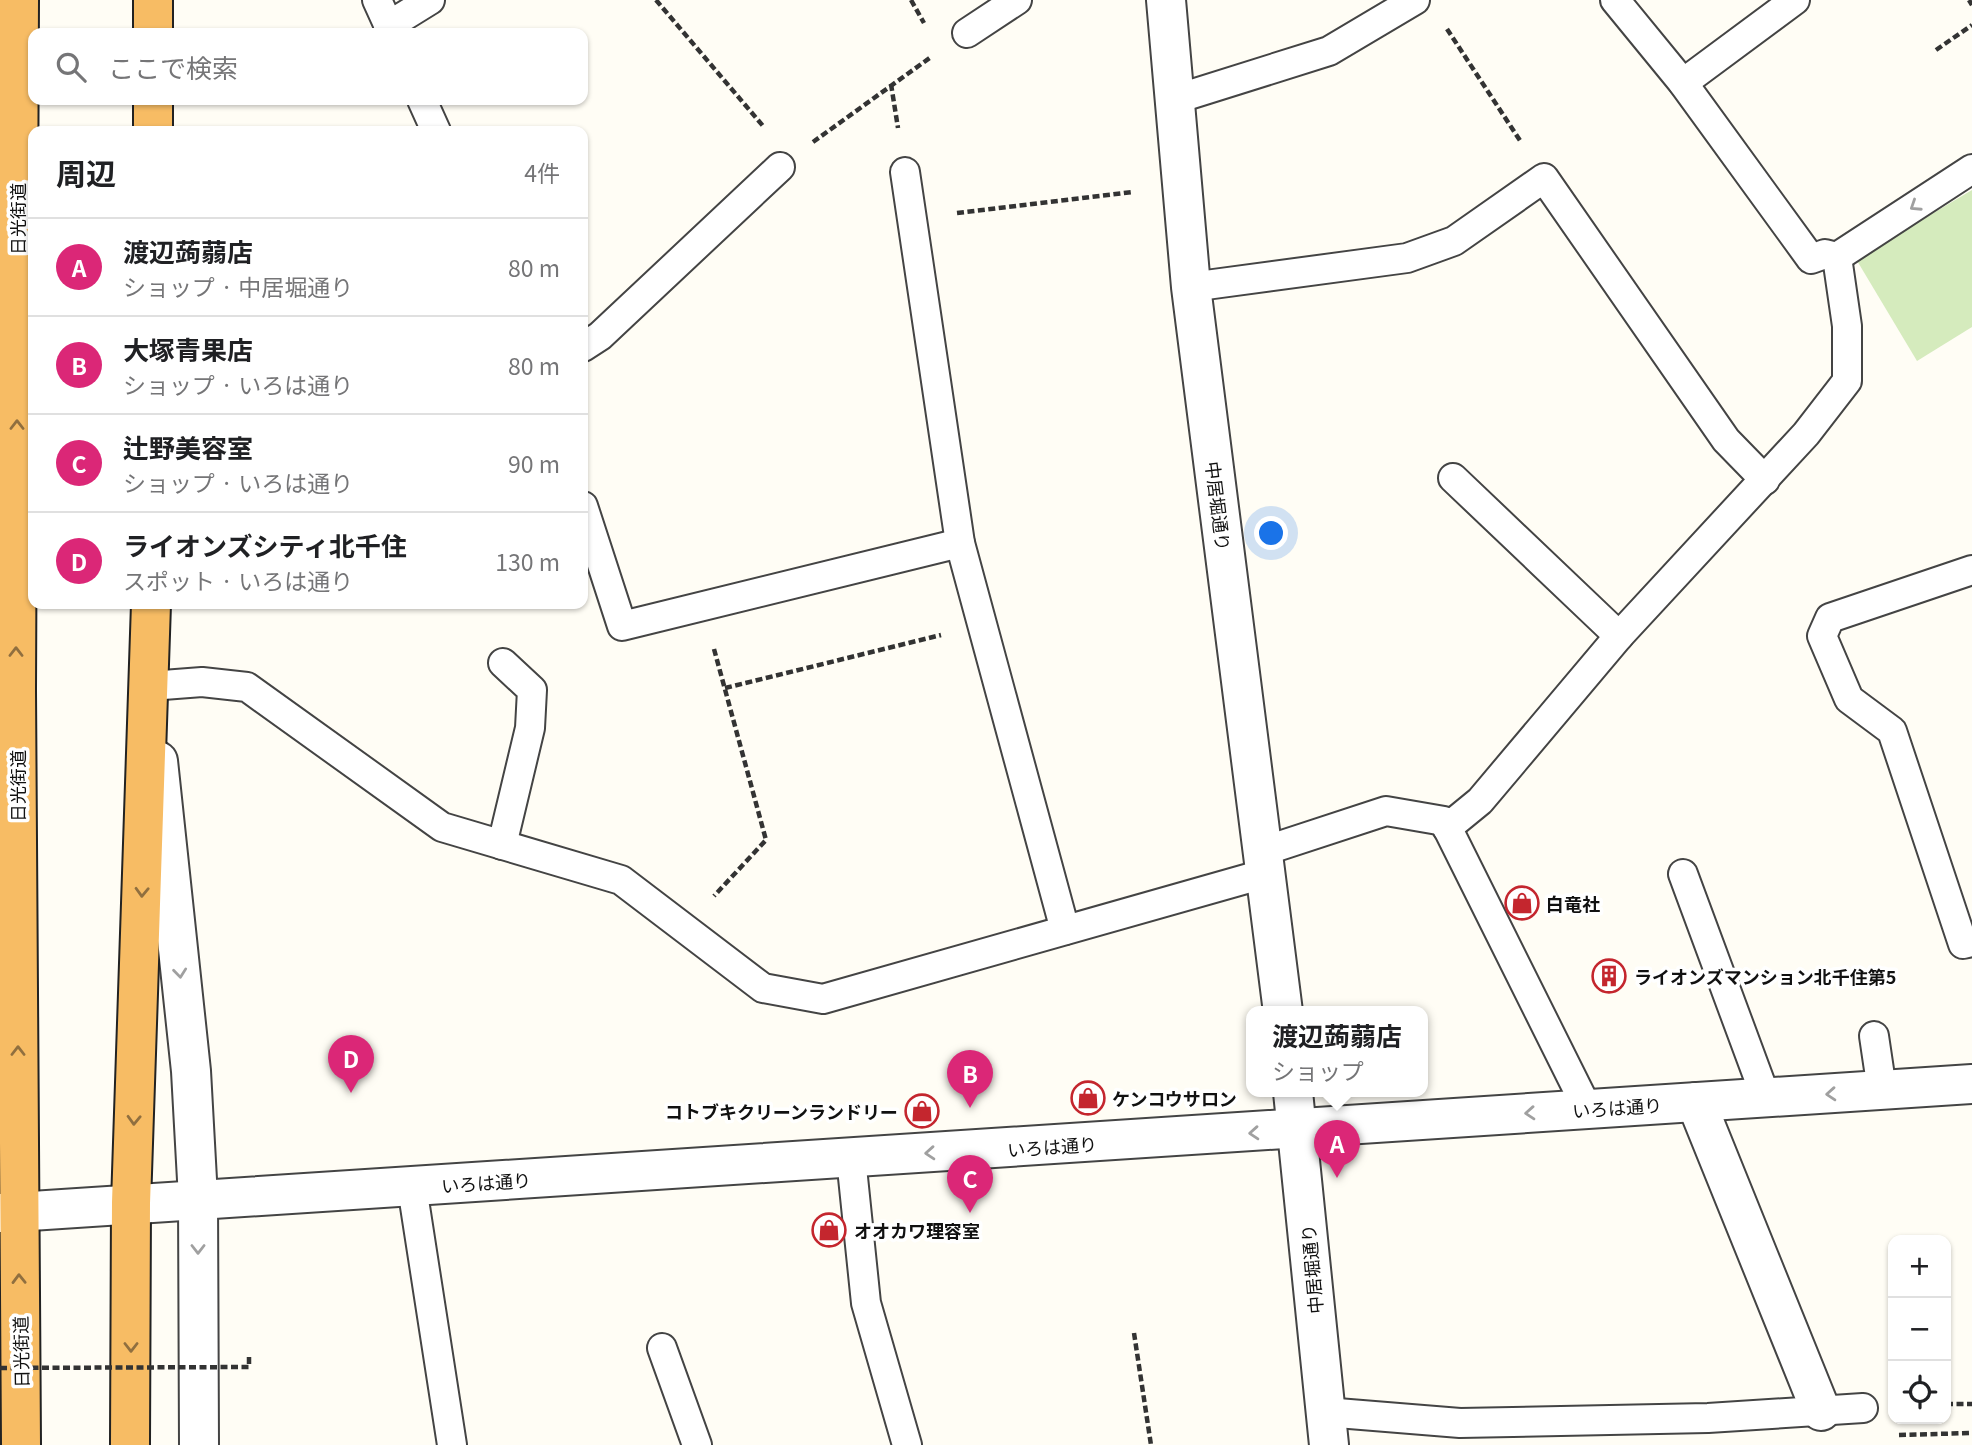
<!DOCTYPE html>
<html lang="ja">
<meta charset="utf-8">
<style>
:root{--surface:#fff;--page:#f2f2f2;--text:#202124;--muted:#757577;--line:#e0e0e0;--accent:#db2777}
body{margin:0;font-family:Georgia,"Noto Sans JP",serif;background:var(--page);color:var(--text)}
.controls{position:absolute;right:21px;bottom:21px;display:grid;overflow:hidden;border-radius:14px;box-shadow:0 2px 5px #0004}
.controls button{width:63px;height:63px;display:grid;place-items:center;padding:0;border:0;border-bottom:2px solid var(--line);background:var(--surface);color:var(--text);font:35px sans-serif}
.you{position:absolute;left:1272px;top:534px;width:24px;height:24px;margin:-18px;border:5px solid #fff;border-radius:50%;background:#1a73e8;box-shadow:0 0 0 10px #1a73e833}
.badge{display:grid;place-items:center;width:46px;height:46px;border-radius:50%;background:var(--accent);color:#fff;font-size:23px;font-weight:700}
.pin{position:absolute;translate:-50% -58px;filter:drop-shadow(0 2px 4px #0008)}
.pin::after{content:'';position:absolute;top:37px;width:24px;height:21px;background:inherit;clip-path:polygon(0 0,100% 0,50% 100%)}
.popup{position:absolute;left:1246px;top:1006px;width:182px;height:91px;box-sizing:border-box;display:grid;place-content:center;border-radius:14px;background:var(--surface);filter:drop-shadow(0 2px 5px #0005);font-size:23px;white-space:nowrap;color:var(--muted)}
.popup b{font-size:26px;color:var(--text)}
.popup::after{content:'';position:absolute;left:50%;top:100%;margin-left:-14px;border:14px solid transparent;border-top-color:var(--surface)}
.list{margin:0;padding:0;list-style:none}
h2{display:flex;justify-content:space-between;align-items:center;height:91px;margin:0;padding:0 28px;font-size:30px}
h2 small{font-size:23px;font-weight:400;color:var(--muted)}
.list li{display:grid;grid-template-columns:46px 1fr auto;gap:21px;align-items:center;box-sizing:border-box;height:98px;padding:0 28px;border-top:2px solid var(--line)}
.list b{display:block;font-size:26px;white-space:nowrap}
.list p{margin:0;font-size:23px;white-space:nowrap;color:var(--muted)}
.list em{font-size:23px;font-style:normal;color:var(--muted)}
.icon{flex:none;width:38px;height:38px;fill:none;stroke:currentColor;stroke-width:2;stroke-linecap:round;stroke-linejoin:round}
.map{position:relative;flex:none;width:1972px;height:1445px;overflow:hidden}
.search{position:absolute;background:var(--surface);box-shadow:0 2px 5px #0004;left:28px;top:28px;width:560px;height:77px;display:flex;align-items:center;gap:18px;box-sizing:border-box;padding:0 24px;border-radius:14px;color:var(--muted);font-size:26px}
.panel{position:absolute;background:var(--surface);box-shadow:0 2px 5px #0004;left:28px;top:126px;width:560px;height:483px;border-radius:14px}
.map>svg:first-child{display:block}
.green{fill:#d5ebbd}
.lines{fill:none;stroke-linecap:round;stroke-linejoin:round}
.service-casing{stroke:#444;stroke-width:32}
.minor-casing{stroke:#444;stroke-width:42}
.tertiary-casing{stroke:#444;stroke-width:42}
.trunk-casing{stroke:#222;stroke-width:42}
.path{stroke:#333;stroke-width:4.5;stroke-dasharray:7 3.5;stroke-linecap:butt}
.service{stroke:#fff;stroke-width:28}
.minor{stroke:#fff;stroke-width:38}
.tertiary{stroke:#fff;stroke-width:38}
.trunk{stroke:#f7bc64;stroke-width:38}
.path-bridge{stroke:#333;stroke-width:4.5;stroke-dasharray:7 3.5;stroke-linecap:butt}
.oneway{stroke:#a0a0a0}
.oneway2{stroke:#906f3f}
.labels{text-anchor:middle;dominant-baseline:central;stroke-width:7;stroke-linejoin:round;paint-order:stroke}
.street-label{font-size:18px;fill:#111;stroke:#fff}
.poi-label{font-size:18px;font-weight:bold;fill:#111;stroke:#fff;text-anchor:start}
</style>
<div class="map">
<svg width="1972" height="1445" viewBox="0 0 1972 1445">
<rect width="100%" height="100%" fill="#fffdf5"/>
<path class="green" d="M1972,190V327L1917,361L1856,259Z"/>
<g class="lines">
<defs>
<g id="service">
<path d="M377,0L392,33"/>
<path d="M1615,0L1683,83L1811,259L1825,254L1837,257"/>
<path d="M388,26L430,0"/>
<path d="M967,33L1017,0"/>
<path d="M1683,83L1795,0"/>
<path d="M422,100L436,131"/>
<path d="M1173,100L1329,51L1415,0"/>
<path d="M905,172L960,543L1065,930"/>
<path d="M1837,257L1972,169"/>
<path d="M1191,287L1407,258L1454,241L1544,178L1726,440L1765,480"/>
<path d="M583,347L600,336L780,167"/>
<path d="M1453,478L1619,636"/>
<path d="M583,506L622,626L960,543"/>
<path d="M1972,570L1830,618L1822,636L1849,699L1892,731L1963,944L1972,942"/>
<path d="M150,686L202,682L247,687L442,827L621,880L763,988L823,999L1267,873"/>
<path d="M1447,828L1480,801L1619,636L1806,434L1847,381V326L1837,257"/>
<path d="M502,845L530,728L532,690L503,663"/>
<path d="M1264,851L1386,811L1444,821L1587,1108"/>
<path d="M1683,874L1766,1098"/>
<path d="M1874,1036L1882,1090"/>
<path d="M851,1158L866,1303L907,1445"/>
<path d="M412,1187L452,1445"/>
<path d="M662,1348L697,1445"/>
<path d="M1325,1412L1460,1423L1708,1418L1863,1408"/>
</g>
<g id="minor">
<path d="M1166,0L1191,287L1283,1012"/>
<path d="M1293,1092L1329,1445"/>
<path d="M1696,1102L1821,1411"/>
<path d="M0,1213L1972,1084"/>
</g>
<path id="tertiary" d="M158,761L191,1071L198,1198L199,1445"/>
<g id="trunk">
<path d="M19,0L16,690L21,1445"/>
<path d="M153,33V0"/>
<path d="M153,131V100"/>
<path d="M130,1445L131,1203L151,604"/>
</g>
</defs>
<use href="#service" class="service-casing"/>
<use href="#minor" class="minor-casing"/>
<use href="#tertiary" class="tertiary-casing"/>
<use href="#trunk" class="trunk-casing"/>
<g class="path">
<path d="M656,0L763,126"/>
<path d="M911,0L924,23"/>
<path d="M1969,0L1972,5"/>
<path d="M1447,29L1521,142"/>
<path d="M1936,50L1972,25"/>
<path d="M891,84L898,128"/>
<path d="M813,142L931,57"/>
<path d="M957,213L1133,192"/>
<path d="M714,649L766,840L714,896"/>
<path d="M725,688L941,635"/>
<path d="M1134,1333L1151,1445"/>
<path d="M1946,1404H1972"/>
<path d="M1899,1435L1972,1433"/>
</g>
<use href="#service" class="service"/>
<use href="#minor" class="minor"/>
<use href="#tertiary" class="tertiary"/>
<use href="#trunk" class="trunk"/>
<path class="path-bridge" d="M0,1368L249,1367V1356"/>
</g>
<defs><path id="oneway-chevron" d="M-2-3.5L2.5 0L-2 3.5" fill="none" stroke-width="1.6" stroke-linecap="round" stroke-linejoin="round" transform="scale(1.75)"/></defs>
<g class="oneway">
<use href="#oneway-chevron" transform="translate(1915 206) rotate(147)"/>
<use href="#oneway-chevron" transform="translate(180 973) rotate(84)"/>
<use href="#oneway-chevron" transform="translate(1831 1094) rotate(176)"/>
<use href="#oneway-chevron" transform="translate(1530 1113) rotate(176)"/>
<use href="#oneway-chevron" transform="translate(1254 1133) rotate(176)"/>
<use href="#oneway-chevron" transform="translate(930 1153) rotate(176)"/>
<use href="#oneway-chevron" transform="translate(198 1249) rotate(90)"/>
</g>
<g class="oneway2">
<use href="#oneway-chevron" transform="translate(17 425) rotate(-90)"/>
<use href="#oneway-chevron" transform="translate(16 652) rotate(-90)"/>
<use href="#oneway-chevron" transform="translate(142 892) rotate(92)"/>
<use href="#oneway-chevron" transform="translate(18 1051) rotate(-90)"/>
<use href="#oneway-chevron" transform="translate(134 1120) rotate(92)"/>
<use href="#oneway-chevron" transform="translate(19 1279) rotate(-91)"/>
<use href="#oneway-chevron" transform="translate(131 1347) rotate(90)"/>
</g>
<defs>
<symbol id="shop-ring" viewBox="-11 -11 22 22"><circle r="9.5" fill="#fff" stroke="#c4262e" stroke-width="1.5"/><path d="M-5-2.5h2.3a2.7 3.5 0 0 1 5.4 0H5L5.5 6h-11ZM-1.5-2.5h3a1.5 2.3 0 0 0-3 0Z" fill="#c4262e"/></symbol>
<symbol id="building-ring" viewBox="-11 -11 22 22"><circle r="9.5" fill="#fff" stroke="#c4262e" stroke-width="1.5"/><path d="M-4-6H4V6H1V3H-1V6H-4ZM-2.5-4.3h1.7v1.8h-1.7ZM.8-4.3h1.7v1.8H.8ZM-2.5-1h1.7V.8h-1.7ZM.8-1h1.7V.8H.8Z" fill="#c4262e"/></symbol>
</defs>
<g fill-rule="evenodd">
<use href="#shop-ring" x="1503" y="884" width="38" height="38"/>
<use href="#building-ring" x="1590" y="957" width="38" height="38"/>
<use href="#shop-ring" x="1069" y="1079" width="38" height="38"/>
<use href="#shop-ring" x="903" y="1092" width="38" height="38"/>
<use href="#shop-ring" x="810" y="1211" width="38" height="38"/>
</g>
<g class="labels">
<g class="street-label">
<text transform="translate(17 219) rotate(-90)">日光街道</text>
<text transform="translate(1219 506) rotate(83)">中居堀通り</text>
<text transform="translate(17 786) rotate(-90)">日光街道</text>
<text transform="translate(1617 1107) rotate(-4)">いろは通り</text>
<text transform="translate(1052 1146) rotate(-4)">いろは通り</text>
<text transform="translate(486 1182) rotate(-4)">いろは通り</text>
<text transform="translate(1311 1269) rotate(-95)">中居堀通り</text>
<text transform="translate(20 1352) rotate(-91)">日光街道</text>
</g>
<g class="poi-label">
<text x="1546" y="903">白竜社</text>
<text x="1634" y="976">ライオンズマンション北千住第5</text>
<text x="1112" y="1098">ケンコウサロン</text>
<text x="898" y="1111" text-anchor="end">コトブキクリーンランドリー</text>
<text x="854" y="1230">オオカワ理容室</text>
</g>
</g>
</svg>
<div class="controls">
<button>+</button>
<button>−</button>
<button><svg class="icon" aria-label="locate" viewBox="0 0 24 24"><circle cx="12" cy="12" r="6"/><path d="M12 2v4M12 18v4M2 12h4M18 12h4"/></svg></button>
</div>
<div class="you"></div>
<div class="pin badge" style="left:1337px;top:1178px">A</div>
<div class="popup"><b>渡辺蒟蒻店</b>ショップ</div>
<div class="pin badge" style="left:970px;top:1108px">B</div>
<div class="pin badge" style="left:970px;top:1213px">C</div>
<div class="pin badge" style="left:351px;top:1093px">D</div>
<div class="search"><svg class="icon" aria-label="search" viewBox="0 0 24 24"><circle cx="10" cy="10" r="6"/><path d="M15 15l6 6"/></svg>ここで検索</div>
<section class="panel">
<h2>周辺<small>4件</small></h2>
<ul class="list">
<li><span class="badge">A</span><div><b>渡辺蒟蒻店</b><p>ショップ · 中居堀通り</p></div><em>80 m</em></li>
<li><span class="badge">B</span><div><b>大塚青果店</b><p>ショップ · いろは通り</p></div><em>80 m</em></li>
<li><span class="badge">C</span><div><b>辻野美容室</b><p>ショップ · いろは通り</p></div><em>90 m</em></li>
<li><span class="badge">D</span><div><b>ライオンズシティ北千住</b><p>スポット · いろは通り</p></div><em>130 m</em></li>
</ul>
</section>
</div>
